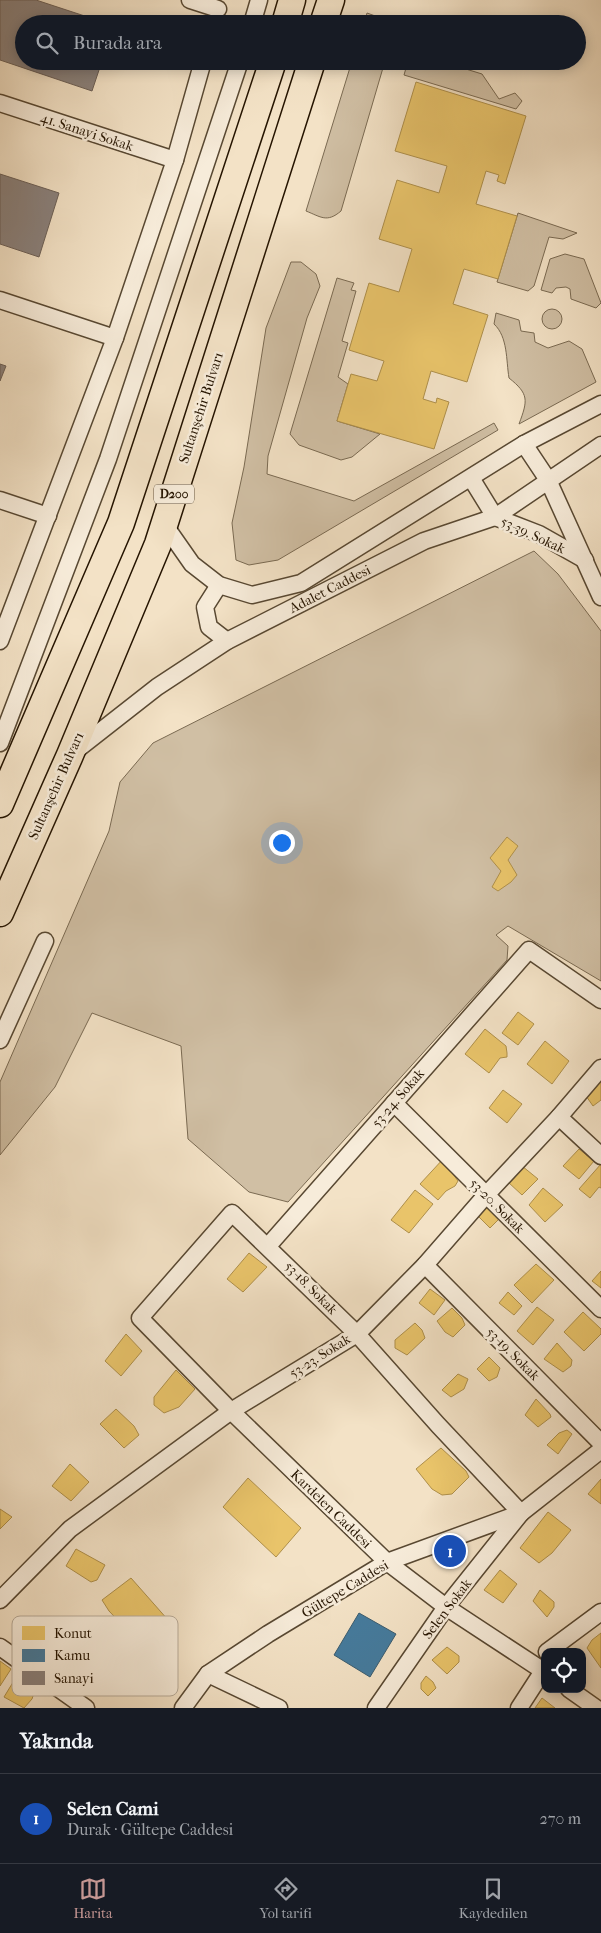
<!DOCTYPE html>
<html lang="tr">
<meta charset="utf-8">
<style>
:root{--surface:#171b24;--page:#20242c;--text:#f1f3f6;--muted:#9ea1a6;--line:#363941;--accent:#c59692}
body{margin:0;font-family:"IM FELL French Canon",serif;background:var(--page);color:var(--text)}
.controls{position:absolute;right:15px;bottom:15px;display:grid;overflow:hidden;border-radius:10px;box-shadow:0 2px 12px #0003}
.controls button{width:45px;height:45px;display:grid;place-items:center;padding:0;border:0;border-bottom:1px solid var(--line);background:var(--surface);color:var(--text);font:25px sans-serif}
.you{position:absolute;left:281px;top:842px;width:18px;height:18px;margin:-12px;border:4px solid #fff;border-radius:50%;background:#1a73e8;box-shadow:0 0 0 8px #1a73e833}
.badge{display:grid;place-items:center;width:32px;height:32px;border-radius:50%;background:var(--accent);color:#fff;font-size:16px;font-weight:700}
.pin{position:absolute;translate:-50% -50%;border:2px solid #fff;box-shadow:0 1px 5px #0006}
.list{margin:0;padding:0;list-style:none}
h2{display:flex;justify-content:space-between;align-items:center;height:65px;margin:0;padding:0 20px;font-size:21px}
h2 small{font-size:16px;font-weight:400;color:var(--muted)}
.list li{display:grid;grid-template-columns:32px 1fr auto;gap:15px;align-items:center;box-sizing:border-box;height:90px;padding:0 20px;border-top:1px solid var(--line)}
.list b{display:block;font-size:19px;white-space:nowrap}
.list p{margin:0;font-size:16px;white-space:nowrap;color:var(--muted)}
.list em{font-size:16px;font-style:normal;color:var(--muted)}
.icon{flex:none;width:28px;height:28px;fill:none;stroke:currentColor;stroke-width:2;stroke-linecap:round;stroke-linejoin:round}
.map{position:relative;flex:none;width:601px;height:1708px;overflow:hidden}
.search{position:absolute;background:var(--surface);box-shadow:0 2px 12px #0003;left:15px;right:15px;top:15px;height:55px;display:flex;align-items:center;gap:12px;box-sizing:border-box;padding:0 18px;border-radius:28px;color:var(--muted);font-size:19px}
.sheet{height:155px;background:var(--surface)}
nav{display:flex;justify-content:space-around;align-items:center;box-sizing:border-box;height:70px;border-top:1px solid var(--line);background:var(--surface);font-size:14px;color:var(--muted)}
nav a{display:grid;justify-items:center;gap:2px}
nav .on{color:var(--accent)}
.map>svg:first-child{display:block}
.green{fill:#d0bfa4;stroke:#7a6a52}
.homes{fill:#e9c46a;stroke:#ae8f4a}
.public{fill:#457b9d;stroke:#3b5c6e}
.industry{fill:#8a817c;stroke:#6c6057}
.lines{fill:none;stroke-linecap:round;stroke-linejoin:round}
.minor-casing{stroke:#584832;stroke-width:19}
.trunk-casing{stroke:#251400;stroke-width:29}
.minor{stroke:#f7ecda;stroke-width:16}
.trunk{stroke:#f3e2c6;stroke-width:26}
.labels{text-anchor:middle;dominant-baseline:central;stroke-width:5;stroke-linejoin:round;paint-order:stroke}
.shield{fill:#f7ecda;stroke:#645541;stroke-width:1}
.shield-label{font-size:12px;font-weight:bold;fill:#251400}
.street-label{font-size:14px;fill:#251400;stroke:#f7ecda}
.key{fill:#f7ecda;stroke:#b8ab99;stroke-width:1}
.key-label{font-size:14px;fill:#251400}
</style>
<div class="map">
<svg width="601" height="1708" viewBox="0 0 601 1708">
<rect width="100%" height="100%" fill="#f3e2c6"/>
<filter id="stains"><feTurbulence type="fractalNoise" baseFrequency=".004" numOctaves="4"/><feColorMatrix values="0 0 0 0 .2 0 0 0 0 .09 0 0 0 0 .02 0 0 0 .5 -.17"/></filter>
<radialGradient id="worn" r=".72"><stop offset=".6" stop-color="#630" stop-opacity="0"/><stop offset="1" stop-color="#630" stop-opacity=".3"/></radialGradient>
<g class="green">
<path d="M367,13L378,17L386,24H364Z"/>
<path d="M352,61H385L341,211C327,223 321,217 306,211Z"/>
<path d="M408,61H440L482,74L499,99L515,93L522,101L516,109L404,75Z"/>
<path d="M518,213L577,233L563,239L549,237L534,286L528,291L497,282Z"/>
<path d="M565,254L584,259L601,303L596,308L571,299L570,289L566,287L556,288L552,293L541,290L550,259Z"/>
<path d="M291,262H301L316,274L320,286L307,318L268,456L267,474L354,501L494,423L498,430L278,560L249,565L236,560L232,523L244,467L266,328Z"/>
<path d="M337,278L354,283L351,290L356,291L342,341L348,343L338,377L348,384L337,421L380,434L352,457L341,460L299,445L290,434Z"/>
<circle cx="552" cy="319" r="10"/>
<path d="M496,313L519,320L521,331L534,333L535,342L548,348L569,341L582,349L596,382L519,424C528,400 529,394 509,378C506,360 508,337 494,324Z"/>
<path d="M534,551L558,574L601,631V981L508,926L496,935L508,946L507,960L288,1202L249,1192L188,1139L181,1046L92,1013L55,1087L0,1155V1082L109,831L120,782L153,743Z"/>
</g>
<g class="homes">
<path d="M416,82L526,116L505,184L497,181L499,175L486,171L476,204L517,216L498,279L464,269L453,304L488,315L467,382L431,371L423,399L436,403L437,398L449,402L434,449L337,421L351,374L377,381L384,361L349,350L369,283L399,292L412,249L379,239L397,180L439,193L447,166L395,151Z"/>
<path d="M507,837L518,846L508,860L517,875L511,882L498,891L492,887L501,871L490,858Z"/>
<path d="M518,1012L534,1024L518,1045L502,1033Z"/>
<path d="M485,1029L506,1046L507,1053V1057L500,1058L489,1073L465,1054Z"/>
<path d="M545,1041L569,1061L552,1084L527,1064Z"/>
<path d="M601,1078V1100L593,1106L584,1093Z"/>
<path d="M503,1090L522,1104L507,1123L489,1108Z"/>
<path d="M579,1149L594,1161L579,1179L563,1166Z"/>
<path d="M444,1158L451,1164L450,1170L458,1181L455,1186L446,1191L438,1200L420,1184Z"/>
<path d="M601,1164V1188L599,1187L590,1198L579,1189Z"/>
<path d="M522,1166L538,1179L522,1195L508,1182Z"/>
<path d="M543,1188L563,1205L545,1222L529,1205Z"/>
<path d="M415,1190L433,1204L409,1233L391,1220Z"/>
<path d="M489,1202L501,1217L490,1228L477,1215Z"/>
<path d="M249,1253L267,1267L243,1292L227,1279Z"/>
<path d="M536,1264L554,1280L532,1303L514,1285Z"/>
<path d="M601,1271V1288L592,1281Z"/>
<path d="M430,1289L445,1300L434,1315L419,1303Z"/>
<path d="M508,1292L522,1306L514,1315L499,1303Z"/>
<path d="M537,1307L554,1320L533,1345L517,1331Z"/>
<path d="M452,1308L462,1318L465,1325L453,1337L445,1332L437,1321Z"/>
<path d="M583,1312L601,1329V1334L584,1351L564,1332Z"/>
<path d="M415,1323L422,1330L425,1338L407,1355L395,1348V1340Z"/>
<path d="M126,1334L142,1351L121,1376L105,1361Z"/>
<path d="M557,1343L572,1360L571,1366L563,1372L544,1359Z"/>
<path d="M489,1357L500,1368L497,1377L489,1381L477,1369Z"/>
<path d="M176,1370L195,1389L179,1407L164,1413L154,1405V1397Z"/>
<path d="M458,1374L468,1379L464,1389L451,1397L442,1390Z"/>
<path d="M536,1399L550,1414L551,1417L538,1427L525,1415Z"/>
<path d="M116,1409L134,1426L139,1435L124,1448L100,1424Z"/>
<path d="M567,1430L572,1434L558,1454L547,1445L559,1433Z"/>
<path d="M441,1448L466,1471L469,1477L452,1494L442,1495L432,1489L416,1469Z"/>
<path d="M70,1464L89,1482L71,1501L52,1486Z"/>
<path d="M248,1478L301,1528L276,1557L223,1507Z"/>
<path d="M601,1479V1504L588,1494Z"/>
<path d="M0,1509L12,1517L0,1529Z"/>
<path d="M548,1512L571,1530L552,1553L539,1563L520,1548Z"/>
<path d="M76,1549L105,1565L97,1580L91,1582L66,1566Z"/>
<path d="M500,1570L517,1584L503,1603L484,1590Z"/>
<path d="M131,1578L176,1629L177,1635L153,1657L109,1611L102,1600Z"/>
<path d="M540,1590L554,1602V1607L547,1617L533,1601Z"/>
<path d="M601,1633V1668L587,1648L592,1640Z"/>
<path d="M447,1647L459,1656V1662L447,1674L432,1660Z"/>
<path d="M0,1661L11,1669L0,1686Z"/>
<path d="M426,1676L433,1682L436,1688L428,1696L421,1689V1683Z"/>
<path d="M15,1679L34,1693L32,1699L24,1708L4,1697Z"/>
<path d="M542,1698L555,1708H535Z"/>
</g>
<path class="public" d="M359,1613L396,1634L370,1677L334,1655Z"/>
<g class="industry">
<path d="M0,0H36L109,24H24V61H102L92,91L0,60Z"/>
<path d="M0,174L59,193L39,257L0,244Z"/>
<path d="M0,364L6,366L0,381Z"/>
</g>
<g class="lines">
<defs>
<g id="minor">
<path d="M190,0L218,9"/>
<path d="M252,24L259,0"/>
<path d="M0,103L175,160"/>
<path d="M0,300L115,338"/>
<path d="M524,444L548,480L601,597"/>
<path d="M471,478L495,517L539,534L585,560"/>
<path d="M0,500L48,516"/>
<path d="M164,524L192,564L219,585L252,595L301,583L524,444L601,404"/>
<path d="M219,585L205,607L209,627L227,641"/>
<path d="M0,641L115,338L175,160L203,61"/>
<path d="M0,743L108,459L240,61"/>
<path d="M74,752L157,687L227,641L424,541L495,517L601,445"/>
<path d="M0,1040L45,941"/>
<path d="M394,1103L601,1309"/>
<path d="M559,1117L601,1156"/>
<path d="M268,1246L529,950L601,1000"/>
<path d="M425,1265L601,1443"/>
<path d="M521,1513L438,1425L357,1334L232,1213L140,1318L231,1411L387,1562L446,1607L545,1672"/>
<path d="M0,1600L70,1529L231,1411L357,1334L425,1265L486,1195L559,1117L601,1068"/>
<path d="M0,1647L86,1708"/>
<path d="M547,1652L601,1612"/>
<path d="M208,1674L279,1708"/>
<path d="M569,1689L596,1708"/>
<path d="M183,1708L208,1674L268,1634L387,1562L521,1513L601,1450"/>
<path d="M376,1708L446,1607L521,1513"/>
<path d="M519,1708L543,1671"/>
</g>
<g id="trunk">
<path d="M285,24L292,0"/>
<path d="M323,24L331,0"/>
<path d="M0,804L121,523L273,61"/>
<path d="M0,913L70,755L158,544L312,61"/>
</g>
</defs>
<use href="#minor" class="minor-casing"/>
<use href="#trunk" class="trunk-casing"/>
<use href="#minor" class="minor"/>
<use href="#trunk" class="trunk"/>
</g>
<g class="labels">
<rect class="shield" x="154" y="484.5" width="40" height="19" rx="4"/>
<g class="shield-label">
<text x="174" y="494">D200</text>
</g>
<g class="street-label">
<text transform="translate(87 132) rotate(18)">41. Sanayi Sokak</text>
<text transform="translate(201 408) rotate(-72)">Sultanşehir Bulvarı</text>
<text transform="translate(533 535) rotate(25)">53-39. Sokak</text>
<text transform="translate(330 589) rotate(-27)">Adalet Caddesi</text>
<text transform="translate(56 786) rotate(-66)">Sultanşehir Bulvarı</text>
<text transform="translate(398 1098) rotate(-49)">53-24. Sokak</text>
<text transform="translate(497 1206) rotate(45)">53-20. Sokak</text>
<text transform="translate(311 1288) rotate(45)">53-18. Sokak</text>
<text transform="translate(513 1354) rotate(45)">53-19. Sokak</text>
<text transform="translate(320 1356) rotate(-32)">53-23. Sokak</text>
<text transform="translate(331 1509) rotate(44)">Kardelen Caddesi</text>
<text transform="translate(345 1589) rotate(-31)">Gültepe Caddesi</text>
<text transform="translate(447 1609) rotate(-53)">Selen Sokak</text>
</g>
</g>
<rect x="12" y="1616" width="166" height="80" rx="8" class="key"/>
<rect x="22" y="1626" width="23" height="14" fill="#e9c46a"/>
<rect x="22" y="1649" width="23" height="13" fill="#457b9d"/>
<rect x="22" y="1671" width="23" height="14" fill="#8a817c"/>
<g class="key-label">
<text x="54" y="1638">Konut</text>
<text x="54" y="1660">Kamu</text>
<text x="54" y="1683">Sanayi</text>
</g>
<rect width="100%" height="100%" filter="url(#stains)"/>
<rect width="100%" height="100%" fill="url(#worn)"/>
</svg>
<div class="controls">
<button><svg class="icon" aria-label="locate" viewBox="0 0 24 24"><circle cx="12" cy="12" r="6"/><path d="M12 2v4M12 18v4M2 12h4M18 12h4"/></svg></button>
</div>
<div class="you"></div>
<div class="pin badge" style="left:450px;top:1551px;background:#1a4fb4">1</div>
<div class="search"><svg class="icon" aria-label="search" viewBox="0 0 24 24"><circle cx="10" cy="10" r="6"/><path d="M15 15l6 6"/></svg>Burada ara</div>
</div>
<section class="sheet">
<h2>Yakında<small></small></h2>
<ul class="list">
<li><span class="badge" style="background:#1a4fb4">1</span><div><b>Selen Cami</b><p>Durak · Gültepe Caddesi</p></div><em>270 m</em></li>
</ul>
</section>
<nav>
<a class="on"><svg class="icon" aria-label="map" viewBox="0 0 24 24"><path d="M3 6l6-2 6 2 6-2v14l-6 2-6-2-6 2zM9 4v14M15 6v14"/></svg>Harita</a>
<a><svg class="icon" aria-label="directions" viewBox="0 0 24 24"><path d="M12 3l9 9-9 9-9-9zM9 14v-3h6M13 9l2 2-2 2"/></svg>Yol tarifi</a>
<a><svg class="icon" aria-label="saved" viewBox="0 0 24 24"><path d="M7 4h10v16l-5-4-5 4z"/></svg>Kaydedilen</a>
</nav>
